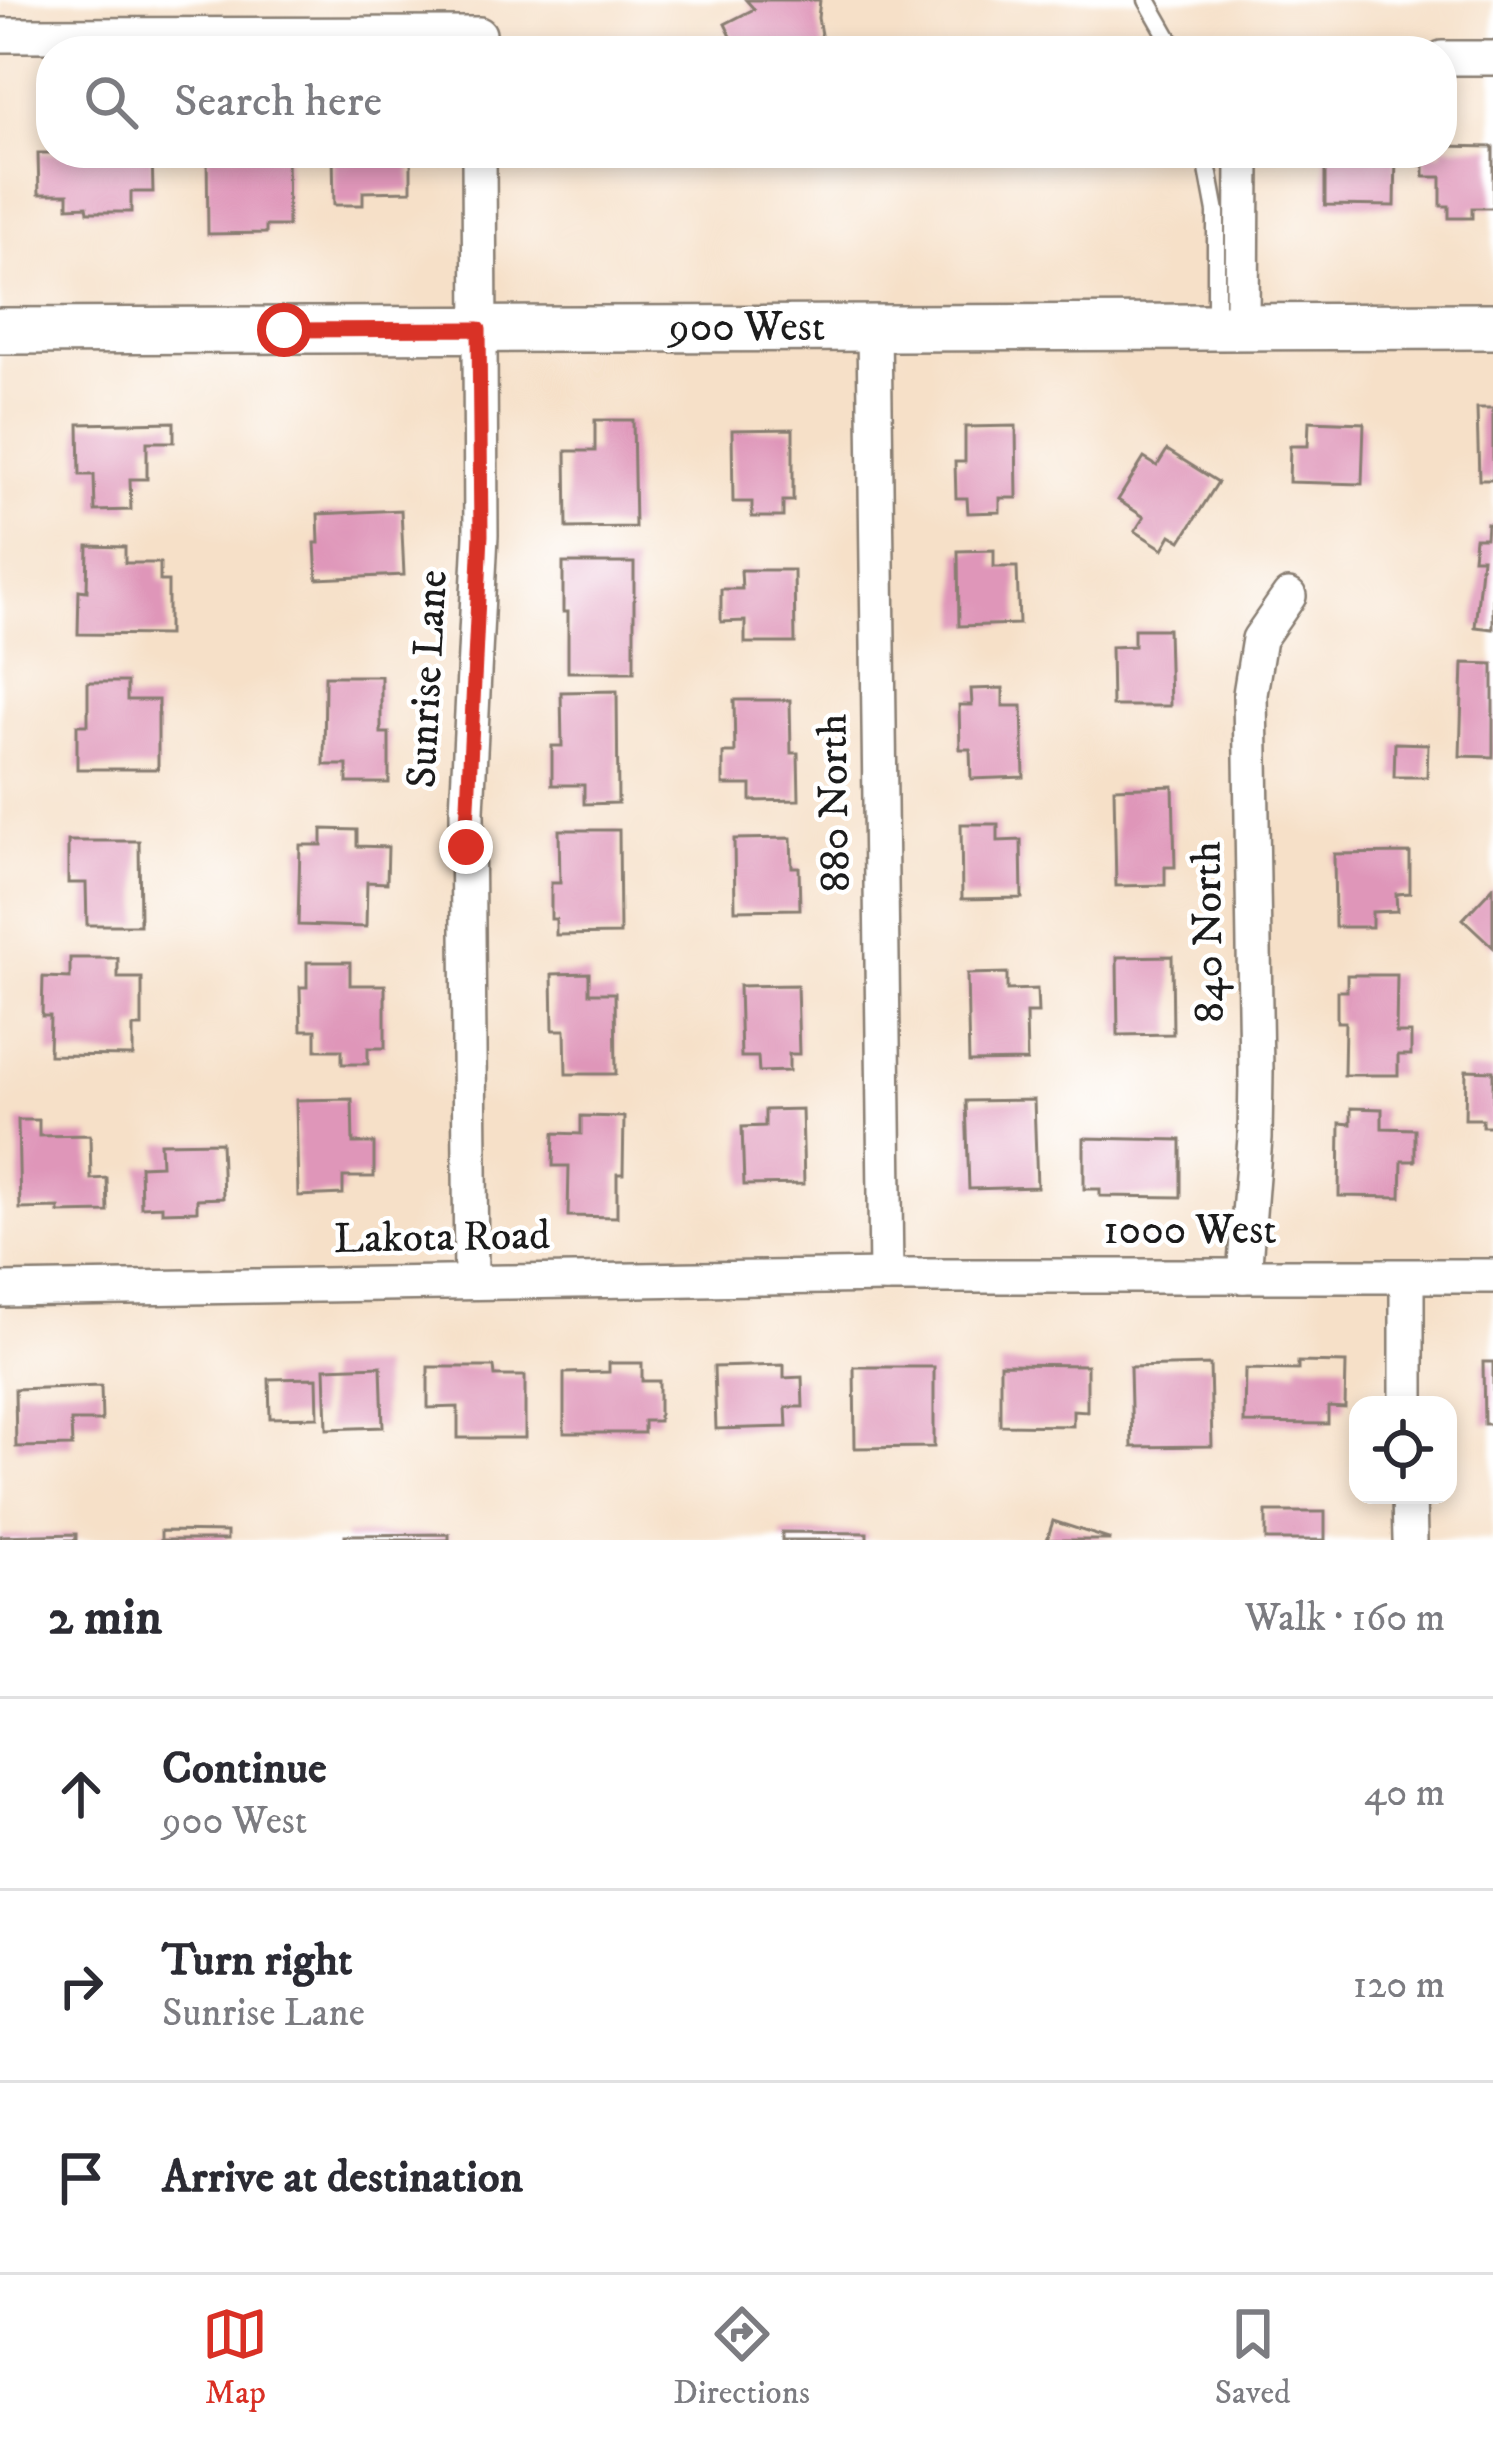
<!DOCTYPE html>
<meta charset="utf-8">
<style>
:root{--surface:#fff;--page:#f7f7f7;--text:#2b2b33;--muted:#7c7c81;--line:#e1e1e2;--accent:#d93025}
body{margin:0;font-family:"IM FELL DW Pica",serif;background:var(--page);color:var(--text)}
.controls{position:absolute;right:36px;bottom:36px;display:grid;overflow:hidden;border-radius:24px;box-shadow:0 6px 18px #0003}
.controls button{width:108px;height:108px;display:grid;place-items:center;padding:0;border:0;border-bottom:3px solid var(--line);background:var(--surface);color:var(--text);font:60px sans-serif}
.stop{position:absolute;width:36px;height:36px;margin:-27px;border:9px solid #d93025;border-radius:50%;background:#fff}
.stop.end{background:#d93025;border-color:#fff;box-shadow:0 3px 12px #0008}
.list{margin:0;padding:0;list-style:none}
h2{display:flex;justify-content:space-between;align-items:center;height:156px;margin:0;padding:0 48px;font-size:51px}
h2 small{font-size:39px;font-weight:400;color:var(--muted)}
.list li{display:grid;grid-template-columns:78px 1fr auto;gap:36px;align-items:center;box-sizing:border-box;height:192px;padding:0 48px;border-top:3px solid var(--line)}
.list b{display:block;font-size:45px;white-space:nowrap}
.list p{margin:0;font-size:39px;white-space:nowrap;color:var(--muted)}
.list em{font-size:39px;font-style:normal;color:var(--muted)}
.icon{flex:none;width:66px;height:66px;fill:none;stroke:currentColor;stroke-width:2;stroke-linecap:round;stroke-linejoin:round}
.map{position:relative;flex:none;width:1493px;height:1540px;overflow:hidden}
.search{position:absolute;background:var(--surface);box-shadow:0 6px 18px #0003;left:36px;right:36px;top:36px;height:132px;display:flex;align-items:center;gap:30px;box-sizing:border-box;padding:0 42px;border-radius:48px;color:var(--muted);font-size:45px}
.sheet{height:732px;background:var(--surface)}
nav{display:flex;justify-content:space-around;align-items:center;box-sizing:border-box;height:168px;border-top:3px solid var(--line);background:var(--surface);font-size:33px;color:var(--muted)}
nav a{display:grid;justify-items:center;gap:6px}
nav .on{color:var(--accent)}
.map>svg:first-child{display:block}
.building{fill:#df96b9}
.lines{fill:none;stroke-linecap:round;stroke-linejoin:round}
.lane-casing{stroke:#897e72;stroke-width:21}
.street-casing{stroke:#897e72;stroke-width:38}
.secondary-casing{stroke:#897e72;stroke-width:50}
.lane{stroke:#fff;stroke-width:16}
.street{stroke:#fff;stroke-width:33}
.secondary{stroke:#fff;stroke-width:45}
.route{stroke:#d93025;stroke-width:15}
.labels{text-anchor:middle;dominant-baseline:central;stroke-width:9;stroke-linejoin:round;paint-order:stroke}
.street-label{font-size:42px;fill:#1c1c1c;stroke:#fff}
</style>
<div class="map">
<svg width="1493" height="1540" viewBox="0 0 1493 1540">
<rect width="100%" height="100%" fill="#fff"/>
<filter id="ink" filterUnits="userSpaceOnUse"><feTurbulence type="fractalNoise" baseFrequency=".00833" numOctaves="2"/><feDisplacementMap in="SourceGraphic" scale="24" xChannelSelector="R" yChannelSelector="G"/><feConvolveMatrix kernelMatrix="1 2 1 2 8 2 1 2 1" color-interpolation-filters="sRGB"/></filter>
<filter id="wash" filterUnits="userSpaceOnUse"><feTurbulence type="fractalNoise" baseFrequency=".004" numOctaves="4" result="noise"/><feDisplacementMap in="SourceGraphic" scale="48" xChannelSelector="R" yChannelSelector="G"/><feGaussianBlur stdDeviation="2.7" result="paint"/><feColorMatrix in="noise" values="0 0 0 0 0 0 0 0 0 0 0 0 0 0 0 0 0 1.4 0 .05"/><feComposite in="paint" operator="in"/></filter>
<g filter="url(#wash)">
<rect width="100%" height="100%" fill="#f6e0c8"/>
<g id="blocks">
<g class="building">
<path d="M746,0H820L818,18L824,51H771L769,40L747,51H738L725,24L754,9Z"/>
<path d="M1442,146L1493,147V208H1472V218H1449V206H1441V177H1424V153H1442Z"/>
<path d="M38,153H152L153,192H131V212H88L87,206L68,207V194H39Z"/>
<path d="M207,153L287,156L288,226H266V233L208,234Z"/>
<path d="M333,153H411V191L363,192V205H334Z"/>
<path d="M1325,153H1396L1395,206L1325,205Z"/>
<path d="M1477,408H1493V480H1479Z"/>
<path d="M595,420H633L635,527L567,528L566,451H595Z"/>
<path d="M1309,421L1364,423L1362,484L1289,482L1290,446H1308Z"/>
<path d="M174,422V442H147V479H130L131,510L95,511L94,475H80L79,424Z"/>
<path d="M1016,426L1017,498H1000V512L968,513L967,498H956L955,462H965V427Z"/>
<path d="M793,429V501H783V517H752V502H733L732,430Z"/>
<path d="M1167,450L1218,482L1181,541L1171,535L1163,549L1135,531L1144,517L1118,500L1144,458L1157,466Z"/>
<path d="M401,510L404,575L317,579L315,543H319L318,514Z"/>
<path d="M1487,524L1493,525V629L1475,627L1482,558H1473L1475,538H1486Z"/>
<path d="M88,546L125,547V563H160V581H168V635L78,634L79,590L87,591Z"/>
<path d="M994,550V567H1017L1019,624L959,626L958,551Z"/>
<path d="M563,563H634V672H568V612H563Z"/>
<path d="M741,570H794L795,643H745V621L721,622V589H742Z"/>
<path d="M1134,629H1168L1170,706H1112L1111,647L1134,646Z"/>
<path d="M1463,663L1493,664V757L1460,756Z"/>
<path d="M325,676H381V733H389V783H347V765H324Z"/>
<path d="M88,682H127V700H158V769H77V725H88Z"/>
<path d="M1003,688V706H1022L1024,777L971,779L970,749H960L959,705H972L971,689Z"/>
<path d="M617,691L618,803L584,804V785H552V746H562L561,692Z"/>
<path d="M734,700H790L791,753H798L799,800L751,801V785H723V753H735Z"/>
<path d="M1395,743L1428,744L1427,777H1394Z"/>
<path d="M1173,786L1175,867H1165V885L1116,886L1114,788Z"/>
<path d="M961,824H998V841L1021,840L1022,898L962,899Z"/>
<path d="M322,829L357,830V846L388,847L387,883L367,882L366,927L298,925L300,845H322Z"/>
<path d="M559,830H619L620,934L556,935V919H551V883H560Z"/>
<path d="M791,838L792,867H799L800,909L735,910L734,839Z"/>
<path d="M68,841H139L140,925H87L86,883H68Z"/>
<path d="M1410,853V893L1396,894L1397,911L1372,912V927H1335L1334,854Z"/>
<path d="M1493,887V947L1463,919Z"/>
<path d="M1172,956L1173,1034L1118,1035L1117,957Z"/>
<path d="M70,958H118V978H142V1027H133V1056L49,1055L50,1016H42L43,977L70,978Z"/>
<path d="M307,962H350V985H385V1048H368V1064H342V1050H316V1030H301L300,987H307Z"/>
<path d="M589,973V993H615L616,1074H566L565,1030H553L552,974Z"/>
<path d="M1007,973V990L1037,989L1038,1013H1026L1027,1061L969,1062L967,974Z"/>
<path d="M1347,975H1397L1396,1033H1411V1055H1398V1075H1344L1345,1022H1337V991H1347Z"/>
<path d="M797,985L799,1054H789V1071L759,1072L758,1057H741L739,986Z"/>
<path d="M1466,1070L1493,1071V1126H1482V1119H1465Z"/>
<path d="M352,1099L353,1143H374V1177H343V1194L298,1196L296,1100Z"/>
<path d="M1034,1100L1037,1187L969,1189L966,1101Z"/>
<path d="M1351,1108L1382,1109V1128L1415,1129V1161H1402L1401,1197L1339,1196L1340,1123L1351,1124Z"/>
<path d="M802,1109L804,1184L744,1185L742,1127L765,1126V1110Z"/>
<path d="M581,1116L624,1117L623,1174H617V1217L568,1216L569,1166H553L554,1133L581,1134Z"/>
<path d="M18,1120H39V1136L90,1135L91,1179L107,1178L108,1212L59,1213V1208L20,1209Z"/>
<path d="M1084,1138L1181,1140V1197L1100,1196V1189H1084Z"/>
<path d="M221,1142L223,1198L197,1199V1211L162,1212V1206L141,1207L140,1166L161,1165L160,1143Z"/>
<path d="M1298,1362L1346,1363L1345,1408L1328,1407V1424L1244,1423L1245,1369L1298,1370Z"/>
<path d="M1483,1362H1493V1424H1484Z"/>
<path d="M609,1363H642V1381H659V1421H644V1433H564V1373L609,1372Z"/>
<path d="M1000,1364L1087,1365V1411L1073,1410V1426L1000,1425Z"/>
<path d="M784,1365V1378L802,1377L803,1407H786L787,1427L716,1429L714,1367Z"/>
<path d="M1210,1365L1212,1446L1132,1447L1130,1367Z"/>
<path d="M381,1366L383,1427L327,1429L325,1368Z"/>
<path d="M428,1367H494L495,1376H525V1438H458V1407L428,1408Z"/>
<path d="M854,1367H934V1447L855,1448Z"/>
<path d="M317,1378L318,1417L270,1418L269,1379Z"/>
<path d="M101,1386L102,1421H71L72,1446L16,1447L15,1389Z"/>
<rect x="1266" y="1512" width="59" height="28"/>
<path d="M1053,1521L1109,1539V1540H1047Z"/>
<path d="M161,1531L227,1532V1540H161Z"/>
<path d="M782,1532L867,1533V1540H782Z"/>
<path d="M76,1534V1540H0V1536Z"/>
<path d="M449,1534V1540H345V1535Z"/>
</g>
</g>
</g>
<g filter="url(#ink)">
<use href="#blocks" fill-opacity="0" stroke="#897e72" stroke-width="3"/>
<g class="lines">
<defs>
<g id="lane">
<path d="M1147,0L1176,51"/>
<path d="M1205,153L1216,212V326"/>
</g>
<g id="street">
<path d="M0,35L479,34"/>
<path d="M1442,58H1493"/>
<path d="M1242,327L1243,153"/>
<path d="M874,328L886,1276"/>
<path d="M1244,1276L1255,1138L1256,1072L1250,694L1259,639L1289,596"/>
<path d="M1407,1277V1405"/>
<path d="M471,1282L467,811L481,535L479,153"/>
<path d="M0,1290L886,1276H1493"/>
<path d="M1409,1495L1410,1540"/>
</g>
<path id="secondary" d="M0,331L1493,326"/>
</defs>
<use href="#lane" class="lane-casing"/>
<use href="#street" class="street-casing"/>
<use href="#secondary" class="secondary-casing"/>
<use href="#lane" class="lane"/>
<use href="#street" class="street"/>
<use href="#secondary" class="secondary"/>
</g>
</g>
<g class="lines" filter="url(#ink)">
<path class="route" d="M284,330L479,329L481,535L466,847"/>
</g>
<g class="labels">
<g class="street-label">
<text x="747" y="328">900 West</text>
<text transform="translate(428 679) rotate(-87)">Sunrise Lane</text>
<text transform="translate(835 803) rotate(-91)">880 North</text>
<text transform="translate(1209 932) rotate(-91)">840 North</text>
<text x="1190" y="1231">1000 West</text>
<text transform="translate(442 1238) rotate(-1)">Lakota Road</text>
</g>
</g>
</svg>
<div class="controls">
<button><svg class="icon" aria-label="locate" viewBox="0 0 24 24"><circle cx="12" cy="12" r="6"/><path d="M12 2v4M12 18v4M2 12h4M18 12h4"/></svg></button>
</div>
<div class="stop" style="left:284px;top:330px"></div>
<div class="stop end" style="left:466px;top:847px"></div>
<div class="search"><svg class="icon" aria-label="search" viewBox="0 0 24 24"><circle cx="10" cy="10" r="6"/><path d="M15 15l6 6"/></svg>Search here</div>
</div>
<section class="sheet">
<h2>2 min<small>Walk · 160 m</small></h2>
<ul class="list">
<li><svg class="icon" aria-label="ahead" viewBox="0 0 24 24"><path d="M12 20V5M6 11l6-6 6 6"/></svg><div><b>Continue</b><p>900 West</p></div><em>40 m</em></li>
<li><svg class="icon" aria-label="right" viewBox="0 0 24 24"><path d="M7 20v-9h11M14 6l5 5-5 5"/></svg><div><b>Turn right</b><p>Sunrise Lane</p></div><em>120 m</em></li>
<li><svg class="icon" aria-label="arrive" viewBox="0 0 24 24"><path d="M6 21V4h12l-3 4 3 4H6"/></svg><div><b>Arrive at destination</b></div></li>
</ul>
</section>
<nav>
<a class="on"><svg class="icon" aria-label="map" viewBox="0 0 24 24"><path d="M3 6l6-2 6 2 6-2v14l-6 2-6-2-6 2zM9 4v14M15 6v14"/></svg>Map</a>
<a><svg class="icon" aria-label="directions" viewBox="0 0 24 24"><path d="M12 3l9 9-9 9-9-9zM9 14v-3h6M13 9l2 2-2 2"/></svg>Directions</a>
<a><svg class="icon" aria-label="saved" viewBox="0 0 24 24"><path d="M7 4h10v16l-5-4-5 4z"/></svg>Saved</a>
</nav>
